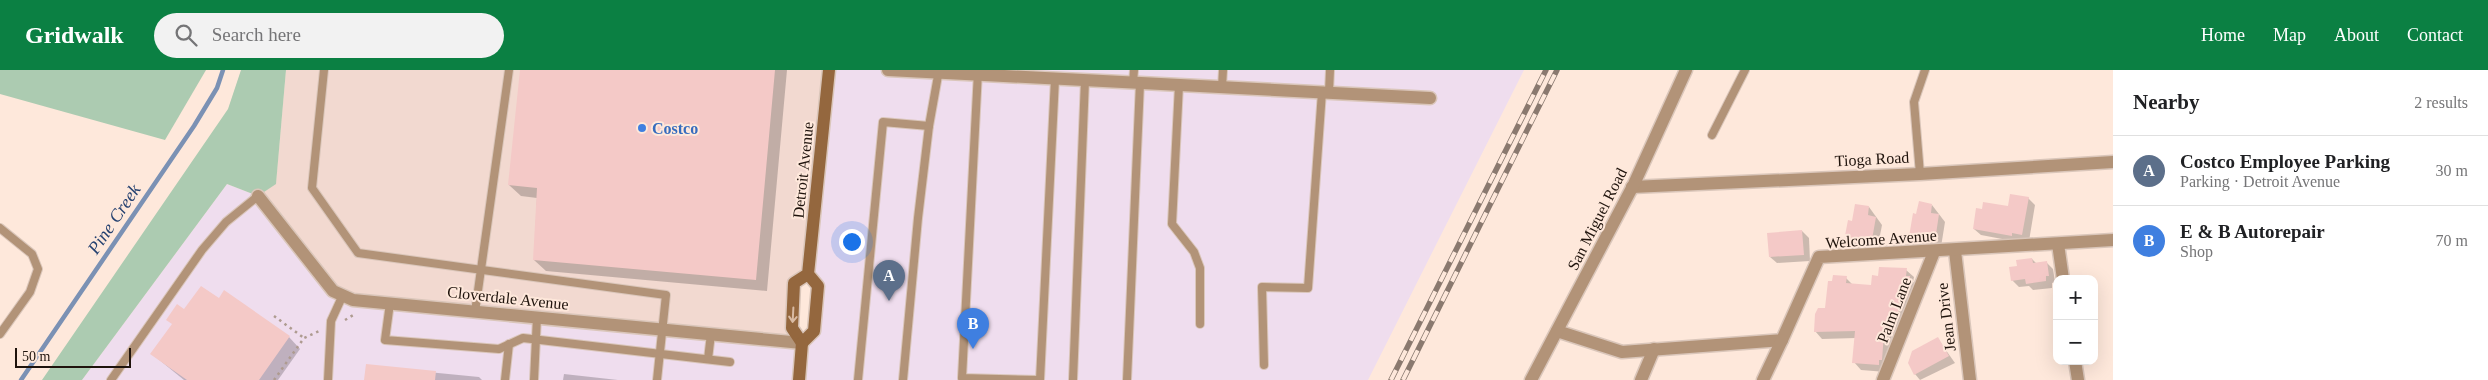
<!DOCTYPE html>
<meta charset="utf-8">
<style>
:root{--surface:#fff;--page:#f2f2f2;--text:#202124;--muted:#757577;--line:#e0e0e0;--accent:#0b8043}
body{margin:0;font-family:Georgia,serif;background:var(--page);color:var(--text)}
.controls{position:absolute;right:15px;bottom:15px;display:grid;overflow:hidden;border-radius:10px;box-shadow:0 5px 20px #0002}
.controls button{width:45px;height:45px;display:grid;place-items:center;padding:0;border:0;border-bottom:1px solid var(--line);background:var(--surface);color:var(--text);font:25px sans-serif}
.scale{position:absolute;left:15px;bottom:12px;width:116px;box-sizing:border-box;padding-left:5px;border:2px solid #1f130c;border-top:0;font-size:14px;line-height:18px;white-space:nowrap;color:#1f130c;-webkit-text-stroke:4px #fee8db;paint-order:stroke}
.you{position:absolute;left:851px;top:171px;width:18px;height:18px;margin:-12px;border:4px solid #fff;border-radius:50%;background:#1a73e8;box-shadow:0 0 0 8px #1a73e833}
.badge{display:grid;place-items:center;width:32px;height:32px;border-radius:50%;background:var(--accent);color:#fff;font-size:16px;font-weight:700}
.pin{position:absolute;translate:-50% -41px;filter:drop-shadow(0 1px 2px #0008)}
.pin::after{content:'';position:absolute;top:26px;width:18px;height:15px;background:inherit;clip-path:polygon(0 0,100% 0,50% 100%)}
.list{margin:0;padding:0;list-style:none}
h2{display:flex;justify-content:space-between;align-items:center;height:65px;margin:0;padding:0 20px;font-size:21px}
h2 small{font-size:16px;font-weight:400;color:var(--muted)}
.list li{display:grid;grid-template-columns:32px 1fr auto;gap:15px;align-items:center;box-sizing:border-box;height:70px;padding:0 20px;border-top:1px solid var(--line)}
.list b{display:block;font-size:19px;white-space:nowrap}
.list p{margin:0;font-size:16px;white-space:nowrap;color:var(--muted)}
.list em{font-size:16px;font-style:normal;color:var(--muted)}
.icon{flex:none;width:28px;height:28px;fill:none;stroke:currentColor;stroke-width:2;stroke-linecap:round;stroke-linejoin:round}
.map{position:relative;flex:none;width:2113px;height:310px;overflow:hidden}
header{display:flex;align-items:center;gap:30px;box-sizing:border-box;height:70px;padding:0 25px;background:var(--accent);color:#fff}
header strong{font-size:24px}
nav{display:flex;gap:28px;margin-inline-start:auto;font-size:18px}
.search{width:350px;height:45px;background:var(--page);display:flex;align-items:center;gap:12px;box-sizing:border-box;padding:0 18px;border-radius:28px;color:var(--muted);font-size:19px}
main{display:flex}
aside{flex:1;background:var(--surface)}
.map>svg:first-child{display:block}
.commercial{fill:#f2d9d0}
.industrial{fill:#efddee}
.green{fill:#accbb1}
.shadow{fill:#0003}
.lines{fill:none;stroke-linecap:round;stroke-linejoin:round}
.stream{stroke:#7b91b4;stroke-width:4.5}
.building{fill:#f4c9c7}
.lane-casing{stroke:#dac6ba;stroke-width:10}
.street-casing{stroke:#dac6ba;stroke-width:15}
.secondary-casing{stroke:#dac6ba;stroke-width:15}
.path{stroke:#ae9b90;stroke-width:2.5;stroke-dasharray:2.5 4;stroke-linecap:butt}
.lane{stroke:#b29378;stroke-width:8}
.street{stroke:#b29378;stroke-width:12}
.secondary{stroke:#94673e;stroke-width:12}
.rail-casing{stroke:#8a796f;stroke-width:5.5}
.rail{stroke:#fee8db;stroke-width:4;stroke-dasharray:11;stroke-linecap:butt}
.oneway{stroke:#d9bba4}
.shop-dot{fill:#3f7fe0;stroke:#fee8db;stroke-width:2}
.labels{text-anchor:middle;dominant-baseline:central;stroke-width:4;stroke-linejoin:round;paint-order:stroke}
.shop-label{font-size:16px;font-weight:bold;fill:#366cbe;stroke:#fee8db;text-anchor:start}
.street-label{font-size:16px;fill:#1f130c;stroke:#fee8db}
.water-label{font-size:18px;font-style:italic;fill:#254170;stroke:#fee8db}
</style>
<header>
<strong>Gridwalk</strong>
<div class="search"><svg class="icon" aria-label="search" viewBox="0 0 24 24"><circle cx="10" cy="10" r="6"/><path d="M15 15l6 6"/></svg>Search here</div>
<nav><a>Home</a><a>Map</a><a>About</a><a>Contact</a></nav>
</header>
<main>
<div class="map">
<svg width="2113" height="310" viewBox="0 0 2113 310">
<rect width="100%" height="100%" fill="#fee8db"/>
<path class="commercial" d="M286,0H829L808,204L794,213L792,258L802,273L342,227L258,126L276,113Z"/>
<path class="industrial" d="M829,0H1524L1368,310H82L227,114L258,126L342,227L802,273L814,261L817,216L808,204Z"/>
<g class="green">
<path d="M0,0H206L165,70L0,24Z"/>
<path d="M241,0H286L276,114L258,126L227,114L82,310H42L228,39Z"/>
</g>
<g class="shadow">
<path d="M521,0H787L767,221L546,201L534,190L537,128L521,126L509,115Z"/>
<path d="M2028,128L2035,135L2029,171L2018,169V172L1981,165L1974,159Z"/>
<path d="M1932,135L1945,152L1941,177L1917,173L1910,166Z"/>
<path d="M1869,137L1882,155L1877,181L1852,177L1846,170L1853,152Z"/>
<path d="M1802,161L1809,168L1810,191L1777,193L1770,187Z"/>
<path d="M2032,189L2037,194L2046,192L2053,199L2055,212L2052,213V218L2033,220L2029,216L2019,217L2012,210L2019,197Z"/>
<path d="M1906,200L1914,207L1913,212L1917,215L1900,270L1892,262L1889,297L1886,302L1861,300L1854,292L1856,268L1822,269L1815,261L1846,208L1853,215L1872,217L1880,207Z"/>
<path d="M219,230L289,267L300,279L278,310H184L152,284L185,241Z"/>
<path d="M1938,269L1955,293L1920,310L1915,304Z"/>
<path d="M367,296L479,307L482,310H366Z"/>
<path d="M564,304L618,310H563Z"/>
</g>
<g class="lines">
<path class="stream" d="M21,310L194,56L217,18L223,0"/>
</g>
<g class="building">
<path d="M520,0H775L756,210L533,190L537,118L508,115Z"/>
<path d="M2010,124L2029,127L2022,165L2012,163V166L1973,159L1976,138L1982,139L1983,132L2008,136Z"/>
<path d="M1919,131L1932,134L1931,143L1939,144L1935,171L1909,167L1913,143L1916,144Z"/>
<path d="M1855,134L1869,136L1868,145L1876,147L1871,175L1844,171L1848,150L1852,151Z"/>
<path d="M1802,160L1804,185L1769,187L1767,163Z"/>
<path d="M2032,188L2033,193L2047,191L2049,206H2046V211L2026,214L2025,209L2011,211L2009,197L2017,196L2016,190Z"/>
<path d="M1879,197L1907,198L1906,206H1910L1909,222L1907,228H1900L1897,252L1893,264L1885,250L1882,290H1879V295L1852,293L1855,261L1814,262L1815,244L1818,238H1825L1828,211H1832L1833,205L1847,206L1846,213L1871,215L1872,205L1878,206Z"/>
<path d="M201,216L219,228L224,220L290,266L259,310H187L150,284L172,254L166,250L177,234L184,239Z"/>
<path d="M1938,267L1949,286L1914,305L1908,293L1912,281Z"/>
<path d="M366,294L436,301L435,310H364Z"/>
</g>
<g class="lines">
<defs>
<g id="lane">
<path d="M324,0L312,118L358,183L666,225L657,310"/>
<path d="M978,2L962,308L1039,310"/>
<path d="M1133,13L1134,0"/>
<path d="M1179,15L1172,154L1194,182L1200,198V254"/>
<path d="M1222,17L1223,0"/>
<path d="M1329,22L1330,0"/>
<path d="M1712,65L1745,0"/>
<path d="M1920,104L1914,32L1925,0"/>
<path d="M0,158L32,184L38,199L30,222L0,264"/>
<path d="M390,233L385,270L499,279L523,268L730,292"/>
<path d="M475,242L509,0"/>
<path d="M708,289L711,264"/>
<path d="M1264,295L1262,217L1308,218L1322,22"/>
<path d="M111,310L202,180L226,152L258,126"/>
<path d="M328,310L331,251L342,227"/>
<path d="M505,310L509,274"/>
<path d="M534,310L537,247"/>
<path d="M858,310L883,52L929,56"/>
<path d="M903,310L918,148L929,56L939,0"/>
<path d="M1040,310L1055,9"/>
<path d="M1073,310L1085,10"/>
<path d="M1127,310L1140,13"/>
</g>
<g id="street">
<path d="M888,0L1430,28"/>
<path d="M1632,117L1920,104L2113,92"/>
<path d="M258,126L333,221L353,230L802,273"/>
<path d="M2058,174L2063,209"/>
<path d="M1955,181L1970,310"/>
<path d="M1557,261L1622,282L1782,270L1819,187L2113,170"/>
<path d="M2075,291L2078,310"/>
<path d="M1531,310L1634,114L1686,0"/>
<path d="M1641,310L1654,279"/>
<path d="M1763,310L1782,270"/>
<path d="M1883,310L1934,182"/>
</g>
<g id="secondary">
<path d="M808,204L794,213L792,258L802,273L814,261L818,216L808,204L829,0"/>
<path d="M799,310L802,273"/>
</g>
</defs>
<use href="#lane" class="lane-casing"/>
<use href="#street" class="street-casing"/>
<use href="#secondary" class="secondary-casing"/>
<g class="path">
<path d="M274,246L304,268"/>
<path d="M345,250L355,244"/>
<path d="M274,310L304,268L319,261"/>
</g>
<use href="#lane" class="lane"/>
<use href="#street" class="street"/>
<use href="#secondary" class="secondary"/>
<defs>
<g id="rail">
<path d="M1391,310L1546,0"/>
<path d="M1403,310L1557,0"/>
</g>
</defs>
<use href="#rail" class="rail-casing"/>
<use href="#rail" class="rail"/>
</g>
<defs><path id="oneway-shaft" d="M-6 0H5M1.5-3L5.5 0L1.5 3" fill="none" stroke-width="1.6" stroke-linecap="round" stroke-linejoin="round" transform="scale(1.25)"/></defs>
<use class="oneway" href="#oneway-shaft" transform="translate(793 245) rotate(93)"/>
<circle class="shop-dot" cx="642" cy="58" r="5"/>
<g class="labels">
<g class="shop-label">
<text x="652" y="58">Costco</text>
</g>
<g class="street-label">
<text transform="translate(1872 89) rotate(-3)">Tioga Road</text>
<text transform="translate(803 100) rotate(-84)">Detroit Avenue</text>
<text transform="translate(1597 149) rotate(-63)">San Miguel Road</text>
<text transform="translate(1881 169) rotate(-4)">Welcome Avenue</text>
<text transform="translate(508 228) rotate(6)">Cloverdale Avenue</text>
<text transform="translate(1894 240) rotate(-69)">Palm Lane</text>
<text transform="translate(1946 247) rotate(-97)">Jean Drive</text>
</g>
<g class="water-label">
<text transform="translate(114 149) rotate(-56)">Pine Creek</text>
</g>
</g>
</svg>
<div class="controls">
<button>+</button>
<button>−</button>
</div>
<div class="scale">50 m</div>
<div class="you"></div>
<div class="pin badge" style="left:889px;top:231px;background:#5c6f8a">A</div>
<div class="pin badge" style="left:973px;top:279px;background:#3f7fe0">B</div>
</div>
<aside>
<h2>Nearby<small>2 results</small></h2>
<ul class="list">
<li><span class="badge" style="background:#5c6f8a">A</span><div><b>Costco Employee Parking</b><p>Parking · Detroit Avenue</p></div><em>30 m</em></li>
<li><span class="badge" style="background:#3f7fe0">B</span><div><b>E &amp; B Autorepair</b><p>Shop</p></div><em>70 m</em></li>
</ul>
</aside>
</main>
